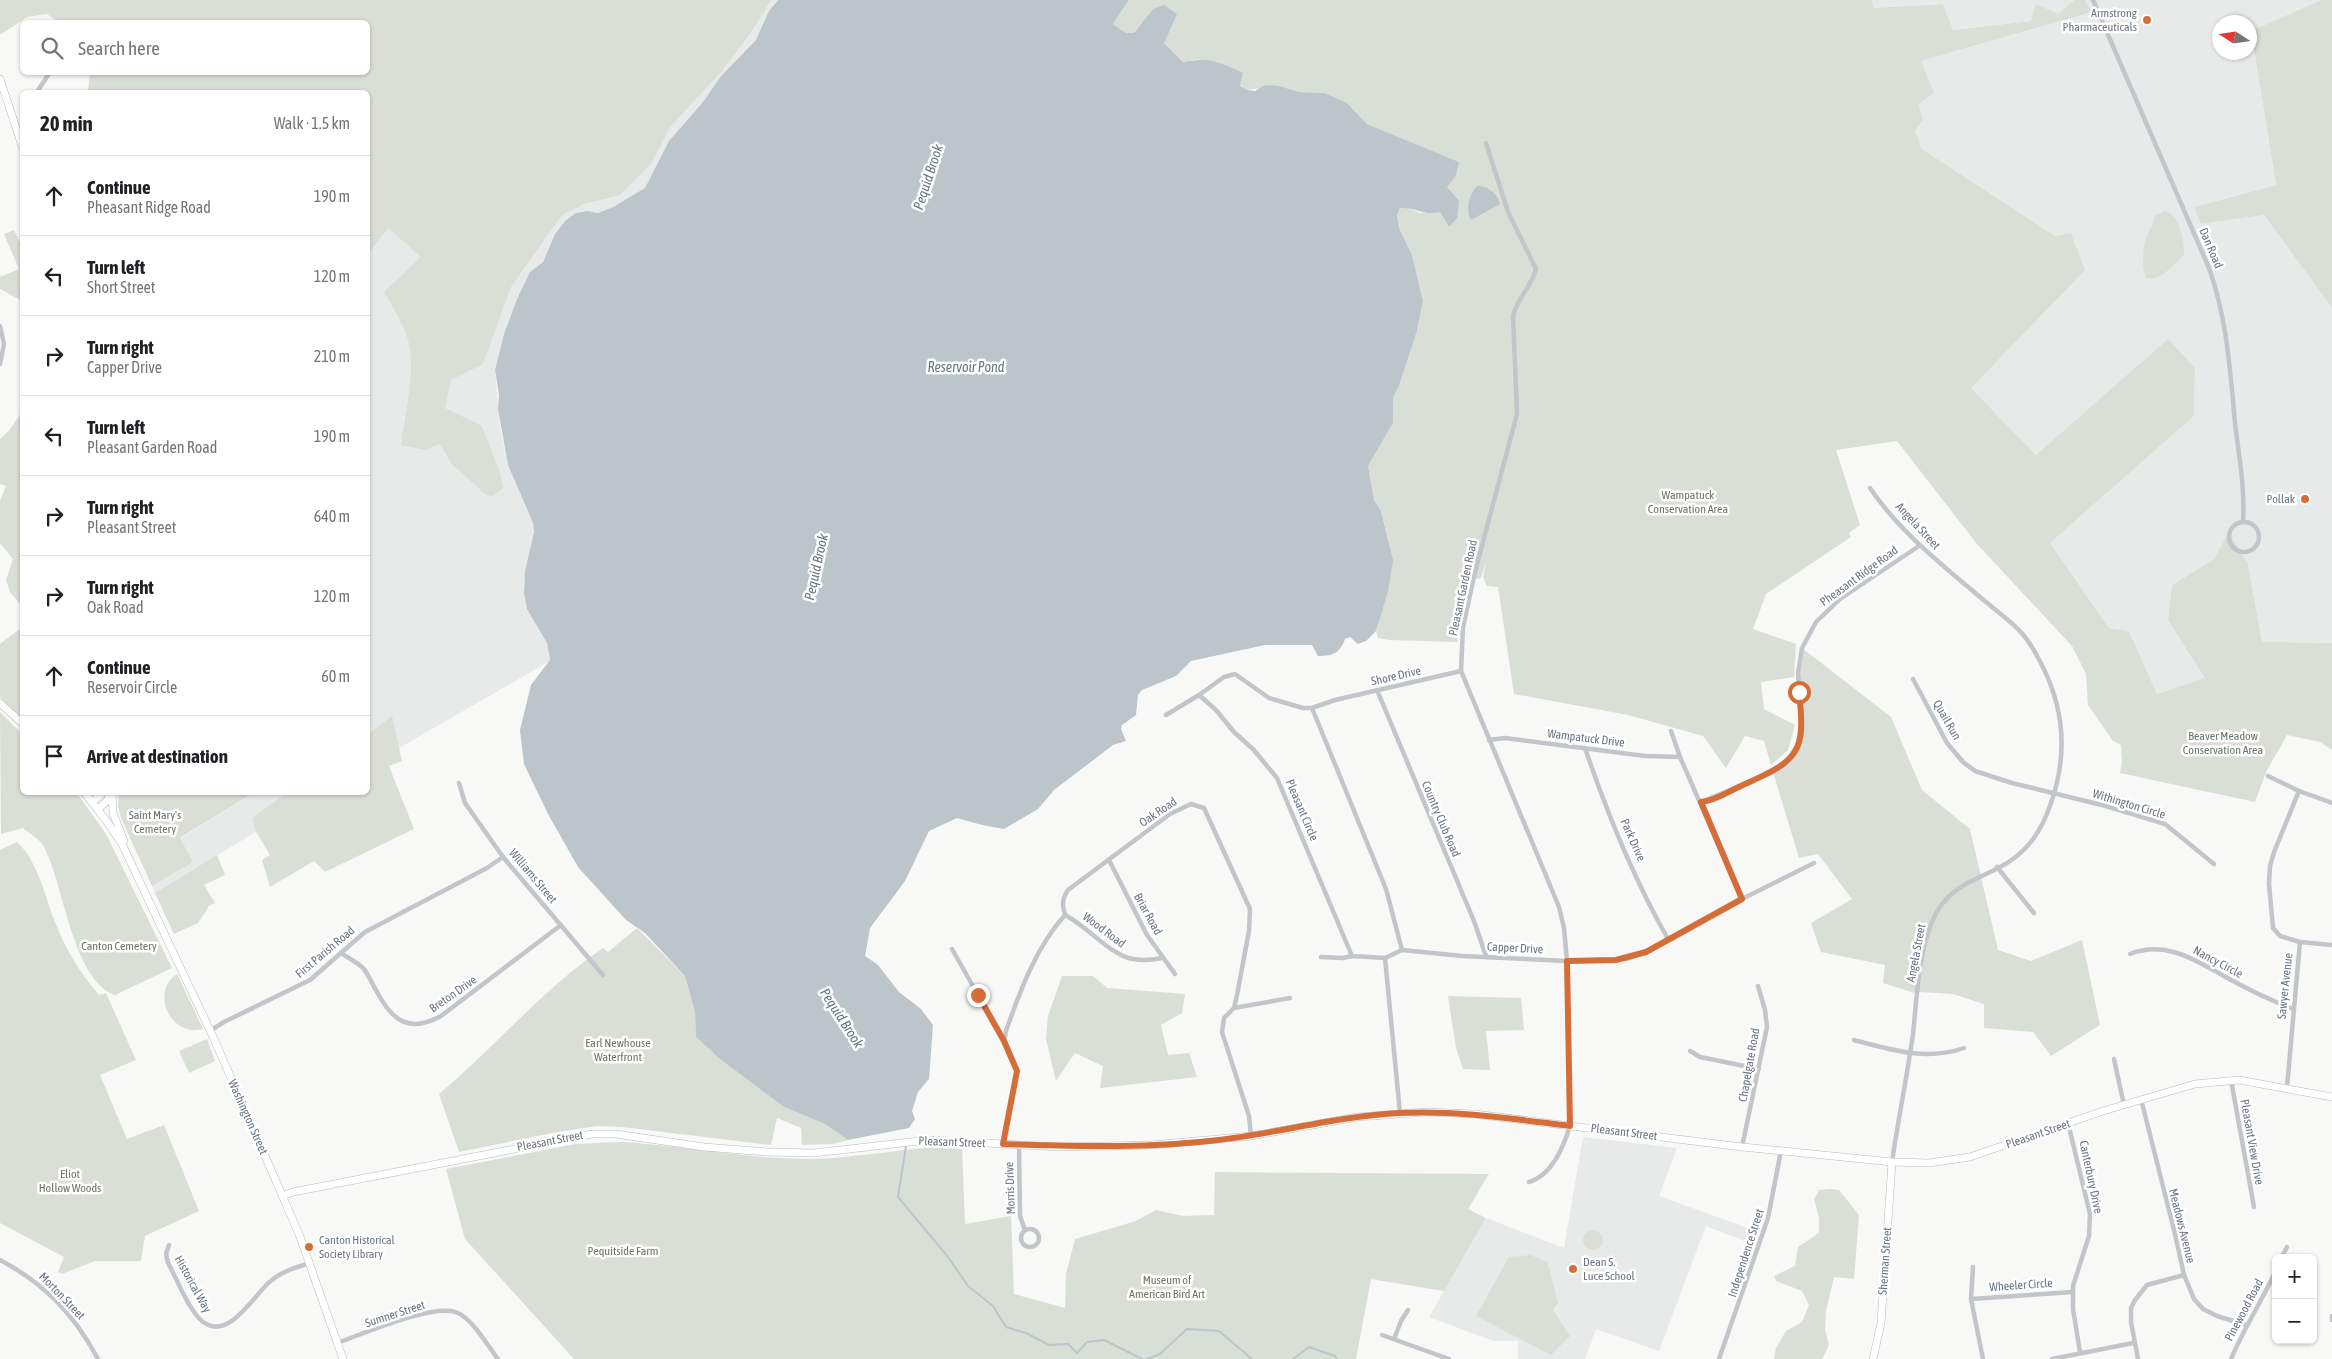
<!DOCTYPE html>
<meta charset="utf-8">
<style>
:root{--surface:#fff;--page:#f6f6f6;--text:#202124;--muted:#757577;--line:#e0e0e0}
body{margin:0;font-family:"Asap Condensed",sans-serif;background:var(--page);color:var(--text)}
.controls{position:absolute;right:15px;bottom:15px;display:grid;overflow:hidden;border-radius:8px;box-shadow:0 1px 4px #0004}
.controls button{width:45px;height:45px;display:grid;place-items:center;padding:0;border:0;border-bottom:1px solid var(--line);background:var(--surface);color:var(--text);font:25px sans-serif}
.compass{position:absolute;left:2212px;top:15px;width:45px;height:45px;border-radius:50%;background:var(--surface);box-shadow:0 1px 4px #0004;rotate:282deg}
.stop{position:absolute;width:15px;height:15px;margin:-11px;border:4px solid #d56d38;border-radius:50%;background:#fff}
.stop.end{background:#d56d38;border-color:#fff;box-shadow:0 1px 5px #0008}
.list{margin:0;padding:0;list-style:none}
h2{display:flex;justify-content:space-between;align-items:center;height:65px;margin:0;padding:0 20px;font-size:21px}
h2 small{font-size:16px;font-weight:400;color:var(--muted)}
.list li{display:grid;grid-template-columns:32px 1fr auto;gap:15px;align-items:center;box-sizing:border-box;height:80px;padding:0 20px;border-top:1px solid var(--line)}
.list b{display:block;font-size:19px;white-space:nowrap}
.list p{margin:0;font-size:16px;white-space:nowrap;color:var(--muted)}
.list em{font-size:16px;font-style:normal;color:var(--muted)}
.icon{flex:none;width:28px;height:28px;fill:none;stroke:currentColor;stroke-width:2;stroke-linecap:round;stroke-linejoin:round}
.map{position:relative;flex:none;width:2332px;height:1359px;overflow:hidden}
.search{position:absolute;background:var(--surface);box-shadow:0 1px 4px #0004;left:20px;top:20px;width:350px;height:55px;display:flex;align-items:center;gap:12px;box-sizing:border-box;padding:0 18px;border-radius:8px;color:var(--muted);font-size:19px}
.panel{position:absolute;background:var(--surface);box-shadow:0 1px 4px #0004;left:20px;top:90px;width:350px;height:705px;border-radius:8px}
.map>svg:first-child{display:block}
.built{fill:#e8eae9;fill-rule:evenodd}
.green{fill:#d9ded7}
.water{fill:#bcc5ca}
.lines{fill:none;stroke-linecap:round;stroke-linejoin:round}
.stream{stroke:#bcc5ca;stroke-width:2}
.secondary-casing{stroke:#b7babf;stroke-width:8}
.minor{stroke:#c2c5c9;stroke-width:4.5}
.secondary{stroke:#fff;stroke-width:7}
.route{stroke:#d56d38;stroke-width:6}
.poi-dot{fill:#d56d38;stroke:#fff;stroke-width:2}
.labels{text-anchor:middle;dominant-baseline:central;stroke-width:5;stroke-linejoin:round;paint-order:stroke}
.poi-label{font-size:12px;fill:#697584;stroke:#fff;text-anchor:end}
.street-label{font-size:12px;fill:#697584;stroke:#fff}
.park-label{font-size:12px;fill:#667764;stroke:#fff}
.water-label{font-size:14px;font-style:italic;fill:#65767f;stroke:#fff}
</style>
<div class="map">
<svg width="2332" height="1359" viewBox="0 0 2332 1359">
<rect width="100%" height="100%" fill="#f8f8f6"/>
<g class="built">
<path d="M109,0H778L773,6L756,40L721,76L703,102L669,141L645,188L613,207L598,213L587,211L576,213L566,220L555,234L543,262L530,272L517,299L504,334L495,370L501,433L508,465L533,523L534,532L525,571L524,593L527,609L547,643L550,661L368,766V92H102L368,72V22Z"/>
<path d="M1872,0H2074L2058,14L2031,21L1953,30L1943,4L1872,8Z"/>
<path d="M2085,0H2321L2251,31L2276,185L2194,207L2201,224L2264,215L2332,308V643L2262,642L2248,564L2229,533L2214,559L2172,585L2168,620L2206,678L2157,694L2129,631L2109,628L2050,543L2194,416L2195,368L2168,340L2036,455L1971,388L2071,233L2055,236L1922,149L1915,131L1923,120L1919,103L1921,61L2092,12ZM2220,22H2250V52H2220Z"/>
<path d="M253,793H320L155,893L152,886L192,862L180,839Z"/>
<path d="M1583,1137L1677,1148L1659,1196L1759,1232L1755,1245L1706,1226L1659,1351L1596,1329L1585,1359H1518V1341H1493L1429,1317L1486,1218L1564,1248Z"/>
</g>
<g class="green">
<path d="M0,0H771L750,34L721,72L670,127L651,164L620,195L584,204L562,215L511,287L483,364L451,380L445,408L482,426L500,472L503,488L493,496L486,495L451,463L440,444L425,450L401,445C405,414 414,380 410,349C407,329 394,309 384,292L421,257L388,228L368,254V92H88L90,73L368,72V22H58L47,14L27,17L0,35Z"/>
<path d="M1129,0H1872L1873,8L1943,4L1953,30L2031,21L2036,4L2058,14L2074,0H2085L2092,12L1921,61L1934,93L1919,104L1923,120L1915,131L1922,149L2055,236L2071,233L2085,270L1971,388L2036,455L2168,339L2195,368L2194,416L2050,543L2109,628L2129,631L2157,694L2205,678L2168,620L2172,585L2214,559L2229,532L2248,564L2262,642L2332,643V750L2320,742L2287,735L2266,772L2255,802L2120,773L2122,761L2121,745L2113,741L2088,705L2086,674L2072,646L1977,544L1897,441L1836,450L1860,525L1849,533L1851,537L1766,594L1753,629L1796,644L1794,677L1761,682L1764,709L1795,725L1788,750L1771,765L1764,741L1745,736L1726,768L1703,736L1628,715L1514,694L1498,587L1487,586L1483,577L1487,559L1481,578L1472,580L1457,642L1390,640L1378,638L1376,631L1380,613L1389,542L1381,511L1374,500L1368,466L1393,423V396L1399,386L1417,331L1423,301L1412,255L1399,228L1397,215L1400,208L1407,207L1419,213L1440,212L1449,227L1447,187L1456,176L1458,162L1367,124L1347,103L1325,93L1300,92L1279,86L1247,90L1198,59L1183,62L1164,43L1169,30L1153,9L1134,33H1126L1113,24Z"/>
<path d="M2321,0H2332V308L2264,215L2201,224L2194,207L2276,185L2251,31Z"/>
<path d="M2164,211C2179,212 2185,243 2184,255C2174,264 2161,282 2146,278C2141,268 2143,249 2146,238C2148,230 2154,225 2155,216Z"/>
<path d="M14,230L22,247V301L0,289V277L19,269L4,234Z"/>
<path d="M22,412V719L0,697V644L21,628V605L10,592L6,580L13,559L0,543V501L6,486L0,484V439L8,432Z"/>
<path d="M1802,648L1891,717L1922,790L1970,829L1998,950L2031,961L2082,940L2100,1025L2051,1056L2033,1032L1984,1028V1004L1953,994L1919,992L1918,994L1883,983L1885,965L1821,952L1811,923L1852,899L1818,854L1799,858L1773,772L1785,764L1802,734L1799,692Z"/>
<path d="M0,712L22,734V792L75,793L79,796L106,834L172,968L115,995C72,980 64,883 43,845C39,839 29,833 23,828L1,834Z"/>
<path d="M392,716L402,761L389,766L414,829L325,872L314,861L270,887L262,860L270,855L256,832L252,818L287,793L368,792V734Z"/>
<path d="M119,792H253V793L180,838L193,862L152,886L121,818L118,807Z"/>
<path d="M17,842C39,863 44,895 55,922C65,949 81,974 99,995L106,993L136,1060L100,1075L127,1139L164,1125L199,1211L145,1236L141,1261H95L62,1274L58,1272L64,1257L0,1223V850Z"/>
<path d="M217,855L225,875L204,885L215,903L209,906L198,923L174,934L155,893Z"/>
<path d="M637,928L685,976L695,1012L696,1037L720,1059L784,1107L825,1124L848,1140L833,1144L802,1145L801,1128L777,1118L771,1145L622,1127L598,1126L558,1132L459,1152L439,1094C495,1047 543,989 603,948L608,952Z"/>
<path d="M177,974L203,1029C171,1038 149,992 177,974Z"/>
<path d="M1062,976H1093L1107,988L1185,994L1182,1013L1161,1025L1168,1055L1189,1053L1197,1077L1100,1088L1103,1066L1075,1053L1056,1081L1046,1039L1048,1016Z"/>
<path d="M1448,996L1521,998L1524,1030L1486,1031L1490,1070L1463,1069L1456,1048Z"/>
<path d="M207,1039L215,1061L189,1073L179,1051Z"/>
<path d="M622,1142C685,1146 748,1159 811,1159C862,1158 912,1146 962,1146L965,1224L1011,1216L1014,1294L1065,1308L1066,1274L1075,1239L1136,1221L1156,1210L1183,1216L1214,1215L1215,1172L1489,1174L1468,1209L1486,1218L1444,1291L1371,1279L1356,1359H574L465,1239L446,1169L576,1144Z"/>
<path d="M1830,1189L1839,1190L1859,1215L1854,1279L1834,1277L1826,1311L1825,1330L1829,1345L1822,1359H1774L1776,1348L1786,1331L1802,1322L1809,1305L1802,1291L1776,1281L1774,1276L1795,1266L1798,1247L1819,1233V1218L1814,1199L1819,1190Z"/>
<circle cx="1593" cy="1240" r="10"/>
<path d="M1531,1255L1548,1263L1558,1303L1553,1310L1570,1336L1551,1355L1476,1316L1509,1257Z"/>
</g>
<g class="water">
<path d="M778,0H1129L1113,24L1126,33H1134L1153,9L1164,5L1177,14L1164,43L1183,62C1210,57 1219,62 1243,73L1240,86L1247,90L1255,91L1265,85L1279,86L1300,92L1325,93L1347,103L1367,124L1459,162L1456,176L1447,187L1459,201L1457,218L1449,227L1440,212C1423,216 1415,207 1400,208L1397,215L1399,228L1412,255L1423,301L1417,331L1399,386L1393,397V423L1368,466L1374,500L1381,511L1393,560L1388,591L1376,631L1366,641L1358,644L1350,637L1345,639C1340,653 1333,656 1318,656L1312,645H1265L1191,661L1176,676L1142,690L1138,695L1136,715L1122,725L1121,729L1126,741L1113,745L1054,790L1038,809L1004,829L982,825L957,818L929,831L905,881L870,928L865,956L878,965L899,992L921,1009L933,1025L929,1079L918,1092L912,1111L915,1119L909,1128L848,1140L825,1124L784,1107L720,1059L696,1037L695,1012L685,976L645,933L626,920L578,867L548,814L524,764L520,730L531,685L550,660L547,643L527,609L524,593L525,571L534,532L533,523L508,465L498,409L499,395L495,370L504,334L517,299L530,272L543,262L555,234L566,220L576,213L587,211L598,213L613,207L645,188L669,141L703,102L721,76L756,40L769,11Z"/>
<path d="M1477,186C1488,186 1498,194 1500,204L1471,220C1465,212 1469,193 1477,186Z"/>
</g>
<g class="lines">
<g class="stream">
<path d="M906,1146L898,1197L948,1257L968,1286L993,1306L1006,1327L1026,1333L1049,1345L1068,1344L1077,1353L1087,1342L1104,1340L1142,1359"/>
<path d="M1147,1359L1160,1354L1187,1329L1219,1331L1252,1359"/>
<path d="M1293,1359L1309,1347L1335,1356L1337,1359"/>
</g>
<defs>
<g id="secondary">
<path d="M0,79L22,146"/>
<path d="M0,703L22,723"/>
<path d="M84,792L105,819L122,844L215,1041L299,1234L343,1359"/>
<path d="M112,792L113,813L124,841"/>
<path d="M92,802L104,792"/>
<path d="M98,809L107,801L110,794"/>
<path d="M282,1196L293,1192L592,1134H616L704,1147L767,1152L814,1153L928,1140L1061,1147L1152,1145L1251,1136L1357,1117L1426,1112L1474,1114L1742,1147L1892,1162L1929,1163L1970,1157L2103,1111L2195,1084L2239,1080L2332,1097"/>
<path d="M1873,1359L1881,1323L1892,1162"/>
</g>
</defs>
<use href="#secondary" class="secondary-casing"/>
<g class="minor">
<path d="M2093,0L2209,268C2227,318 2230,370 2235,423C2239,456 2245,488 2243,522"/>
<path d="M37,92L50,72"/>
<path d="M1486,143L1508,212L1536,269C1532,286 1517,298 1513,316L1517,414L1475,572L1463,627L1461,671L1559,907L1564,928L1567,961L1570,1126C1563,1148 1552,1175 1529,1182"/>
<path d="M0,326L4,344L0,364"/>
<path d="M1870,488C1899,531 1940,563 1980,597C1996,611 2018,625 2030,644C2063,696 2071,748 2050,806C2042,828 2032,845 2013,859C1983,881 1949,880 1932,922C1918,956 1917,997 1913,1034C1907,1077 1898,1120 1892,1162"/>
<circle cx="2244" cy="537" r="15"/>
<path d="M1913,679L1947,743L1963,762L1975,771L2012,783L2106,806L2165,824L2214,864"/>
<path d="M1377,690L1474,921L1486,956"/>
<path d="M1199,695L1224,677L1235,674L1269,698L1303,708H1312L1335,700L1461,671"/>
<path d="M1166,715L1199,695L1216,710L1234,732L1253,749L1277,778L1352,956L1385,958L1402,950L1386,889L1312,708"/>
<path d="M1671,731L1680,757L1742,899"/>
<path d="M1489,740L1505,738L1645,756L1680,757"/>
<path d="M1585,748C1607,813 1634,879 1668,939"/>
<path d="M2268,776L2299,791L2332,803"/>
<path d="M459,783L465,803L503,857L603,975"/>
<path d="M1701,802L1773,772L1785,764L1798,745L1802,734L1798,673L1802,648L1816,622L1840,599L1919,546"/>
<path d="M1109,860L1147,935L1175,974"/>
<path d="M1997,867L2034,913"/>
<path d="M1065,915C1102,935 1114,969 1162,958"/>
<path d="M2300,942L2332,945"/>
<path d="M952,949L1004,1041"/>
<path d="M1402,950L1462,956L1567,961L1627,959L1646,952L1742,899L1814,863"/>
<path d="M341,953C348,958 357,962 363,968C369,975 372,984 377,992C393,1022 410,1033 441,1016L561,925"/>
<path d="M2130,954C2170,938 2203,966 2237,983C2255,993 2273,1001 2293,1009"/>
<path d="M1321,957L1343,958L1352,956"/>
<path d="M1385,958L1400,1113"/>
<path d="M1234,1008L1290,998"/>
<path d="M210,1031L224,1022L310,980L365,932L487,868L503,857"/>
<path d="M1854,1040C1891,1050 1927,1061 1964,1048"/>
<path d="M1690,1051L1700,1057L1759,1069"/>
<path d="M2114,1059L2124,1105"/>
<path d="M2231,1080L2254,1207"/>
<path d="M2287,1087L2300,942L2280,936L2273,928L2269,884L2270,866L2274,852L2299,791"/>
<path d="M2141,1099L2175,1234L2184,1275L2194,1299L2203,1309L2217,1316L2246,1325"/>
<path d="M2068,1123L2090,1214L2089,1236L2073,1286V1309L2080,1352"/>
<path d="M1003,1144L1017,1071L1004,1041L1006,1031C1020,991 1036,947 1065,915C1062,905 1062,899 1068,890L1170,814L1191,804L1204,808L1250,909L1249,931L1237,995L1234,1008L1224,1018L1222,1032L1249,1116L1251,1136"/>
<path d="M1019,1145L1020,1216L1025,1230"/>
<path d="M1742,1147L1767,1027L1765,1010L1758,986"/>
<circle cx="1030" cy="1238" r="9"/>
<path d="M169,1245L166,1254L168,1263C177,1279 189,1311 203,1322C230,1342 255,1292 272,1280C283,1271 297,1267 310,1263"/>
<path d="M2281,1258L2287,1247"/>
<path d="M0,1260C45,1284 74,1314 98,1359"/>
<path d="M1973,1267L1971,1299L1983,1359"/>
<path d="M1971,1299L2073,1292"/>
<path d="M2332,1316V1320"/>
<path d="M1382,1335L1449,1359"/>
<path d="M1394,1339L1401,1321L1408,1310"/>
<path d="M337,1343C363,1334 435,1302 458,1313C472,1319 488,1346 498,1359"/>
<path d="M1719,1359L1768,1218L1781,1151"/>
<path d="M2052,1359L2133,1343"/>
<path d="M2138,1359L2131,1322V1308L2135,1300L2147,1285L2184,1275"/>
<path d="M2231,1359C2244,1328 2262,1301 2276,1270"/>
</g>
<use href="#secondary" class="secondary"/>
</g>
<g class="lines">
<path class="route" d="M978,995L1004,1041L1017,1071L1003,1144C1074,1146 1146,1149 1218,1140C1279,1133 1339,1116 1400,1113C1457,1110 1514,1119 1570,1126L1567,961L1616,960L1646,952L1742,899L1701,802C1715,801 1731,790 1743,785C1799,760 1806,753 1799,692"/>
</g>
<g class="poi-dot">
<circle cx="2147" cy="20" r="5"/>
<circle cx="2305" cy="499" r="5"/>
<circle cx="309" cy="1247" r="5"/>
<circle cx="1573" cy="1269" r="5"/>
</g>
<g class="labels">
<g class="poi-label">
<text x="2137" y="13">Armstrong<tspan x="2137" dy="14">Pharmaceuticals</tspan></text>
<text x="2295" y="499">Pollak</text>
<text x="319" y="1240" text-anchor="start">Canton Historical<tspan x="319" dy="14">Society Library</tspan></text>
<text x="1583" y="1262" text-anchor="start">Dean S.<tspan x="1583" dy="14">Luce School</tspan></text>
</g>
<g class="street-label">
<text transform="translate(2211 248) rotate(67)">Dan Road</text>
<text transform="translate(1918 526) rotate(47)">Angela Street</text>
<text transform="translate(1859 576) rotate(-36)">Pheasant Ridge Road</text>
<text transform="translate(1463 588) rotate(-78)">Pleasant Garden Road</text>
<text transform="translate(1396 676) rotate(-13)">Shore Drive</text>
<text transform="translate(1947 720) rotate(60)">Quail Run</text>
<text transform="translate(1586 738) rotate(7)">Wampatuck Drive</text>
<text transform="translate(2129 804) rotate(17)">Withington Circle</text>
<text transform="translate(1302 810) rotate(67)">Pleasant Circle</text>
<text transform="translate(1158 812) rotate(-34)">Oak Road</text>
<text transform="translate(1441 819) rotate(67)">Country Club Road</text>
<text transform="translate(1633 840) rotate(66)">Park Drive</text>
<text transform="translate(533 876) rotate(50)">Williams Street</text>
<text transform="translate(1148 914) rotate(61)">Briar Road</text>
<text transform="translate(1104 930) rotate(37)">Wood Road</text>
<text transform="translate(1515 948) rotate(3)">Capper Drive</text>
<text transform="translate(325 952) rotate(-40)">First Parish Road</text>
<text transform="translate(1916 953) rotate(-79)">Angela Street</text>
<text transform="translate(2218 962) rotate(28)">Nancy Circle</text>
<text transform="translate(2285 986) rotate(-84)">Sawyer Avenue</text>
<text transform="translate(453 994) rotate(-35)">Breton Drive</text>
<text transform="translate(1749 1065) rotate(-80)">Chapelgate Road</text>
<text transform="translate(248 1117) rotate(66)">Washington Street</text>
<text transform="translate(1624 1132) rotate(7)">Pleasant Street</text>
<text transform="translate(2038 1134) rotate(-19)">Pleasant Street</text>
<text transform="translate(550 1141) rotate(-11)">Pleasant Street</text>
<text transform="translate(952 1142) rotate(2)">Pleasant Street</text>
<text transform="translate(2252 1142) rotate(80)">Pleasant View Drive</text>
<text transform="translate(2091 1177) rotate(78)">Canterbury Drive</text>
<text transform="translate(1010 1188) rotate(-92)">Morris Drive</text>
<text transform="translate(2182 1226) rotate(76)">Meadows Avenue</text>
<text transform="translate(1746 1253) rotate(-72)">Independence Street</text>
<text transform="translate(1885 1261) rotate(-86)">Sherman Street</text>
<text transform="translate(193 1284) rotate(61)">Historical Way</text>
<text transform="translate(2021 1285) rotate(-4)">Wheeler Circle</text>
<text transform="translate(62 1296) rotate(46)">Morton Street</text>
<text transform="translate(2244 1310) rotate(-62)">Pinewood Road</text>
<text transform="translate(395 1314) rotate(-18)">Sumner Street</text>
</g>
<g class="park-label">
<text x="1688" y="495">Wampatuck<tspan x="1688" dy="14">Conservation Area</tspan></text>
<text x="2223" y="736">Beaver Meadow<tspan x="2223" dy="14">Conservation Area</tspan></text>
<text x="155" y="815">Saint Mary's<tspan x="155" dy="14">Cemetery</tspan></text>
<text x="119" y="946">Canton Cemetery</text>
<text x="618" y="1043">Earl Newhouse<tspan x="618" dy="14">Waterfront</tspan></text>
<text x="70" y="1174">Eliot<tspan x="70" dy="14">Hollow Woods</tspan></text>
<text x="623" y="1251">Pequitside Farm</text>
<text x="1167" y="1280">Museum of<tspan x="1167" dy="14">American Bird Art</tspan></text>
</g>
<g class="water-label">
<text transform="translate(928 177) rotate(-72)">Pequid Brook</text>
<text x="966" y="367">Reservoir Pond</text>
<text transform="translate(816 567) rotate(-78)">Pequid Brook</text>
<text transform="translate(842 1018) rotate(57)">Pequid Brook</text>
</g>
</g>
</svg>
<div class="controls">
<button>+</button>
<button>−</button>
</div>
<svg class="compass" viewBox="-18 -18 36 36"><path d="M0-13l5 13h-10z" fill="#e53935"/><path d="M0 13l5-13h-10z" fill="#757577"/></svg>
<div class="stop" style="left:1799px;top:692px"></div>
<div class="stop end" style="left:978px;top:995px"></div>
<div class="search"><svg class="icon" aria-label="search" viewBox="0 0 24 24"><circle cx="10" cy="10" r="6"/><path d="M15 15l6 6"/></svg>Search here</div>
<section class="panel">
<h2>20 min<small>Walk · 1.5 km</small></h2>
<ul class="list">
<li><svg class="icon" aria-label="ahead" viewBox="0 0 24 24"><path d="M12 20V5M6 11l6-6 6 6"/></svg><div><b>Continue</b><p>Pheasant Ridge Road</p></div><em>190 m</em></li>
<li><svg class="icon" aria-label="left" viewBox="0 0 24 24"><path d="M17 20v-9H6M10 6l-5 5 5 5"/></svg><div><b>Turn left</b><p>Short Street</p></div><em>120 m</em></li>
<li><svg class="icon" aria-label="right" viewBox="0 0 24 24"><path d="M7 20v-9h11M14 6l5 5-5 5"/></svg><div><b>Turn right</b><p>Capper Drive</p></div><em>210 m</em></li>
<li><svg class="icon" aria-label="left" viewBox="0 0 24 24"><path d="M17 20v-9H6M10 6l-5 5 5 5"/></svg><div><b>Turn left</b><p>Pleasant Garden Road</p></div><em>190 m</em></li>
<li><svg class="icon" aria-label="right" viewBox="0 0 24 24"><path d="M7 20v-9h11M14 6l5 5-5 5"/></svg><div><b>Turn right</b><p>Pleasant Street</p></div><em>640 m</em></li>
<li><svg class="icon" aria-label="right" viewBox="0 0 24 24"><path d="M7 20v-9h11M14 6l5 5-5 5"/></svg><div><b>Turn right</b><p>Oak Road</p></div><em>120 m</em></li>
<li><svg class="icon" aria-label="ahead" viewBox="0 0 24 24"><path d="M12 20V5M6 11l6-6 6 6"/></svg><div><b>Continue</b><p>Reservoir Circle</p></div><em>60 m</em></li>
<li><svg class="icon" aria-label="arrive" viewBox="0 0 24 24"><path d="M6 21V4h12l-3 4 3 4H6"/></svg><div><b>Arrive at destination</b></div></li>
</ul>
</section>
</div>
